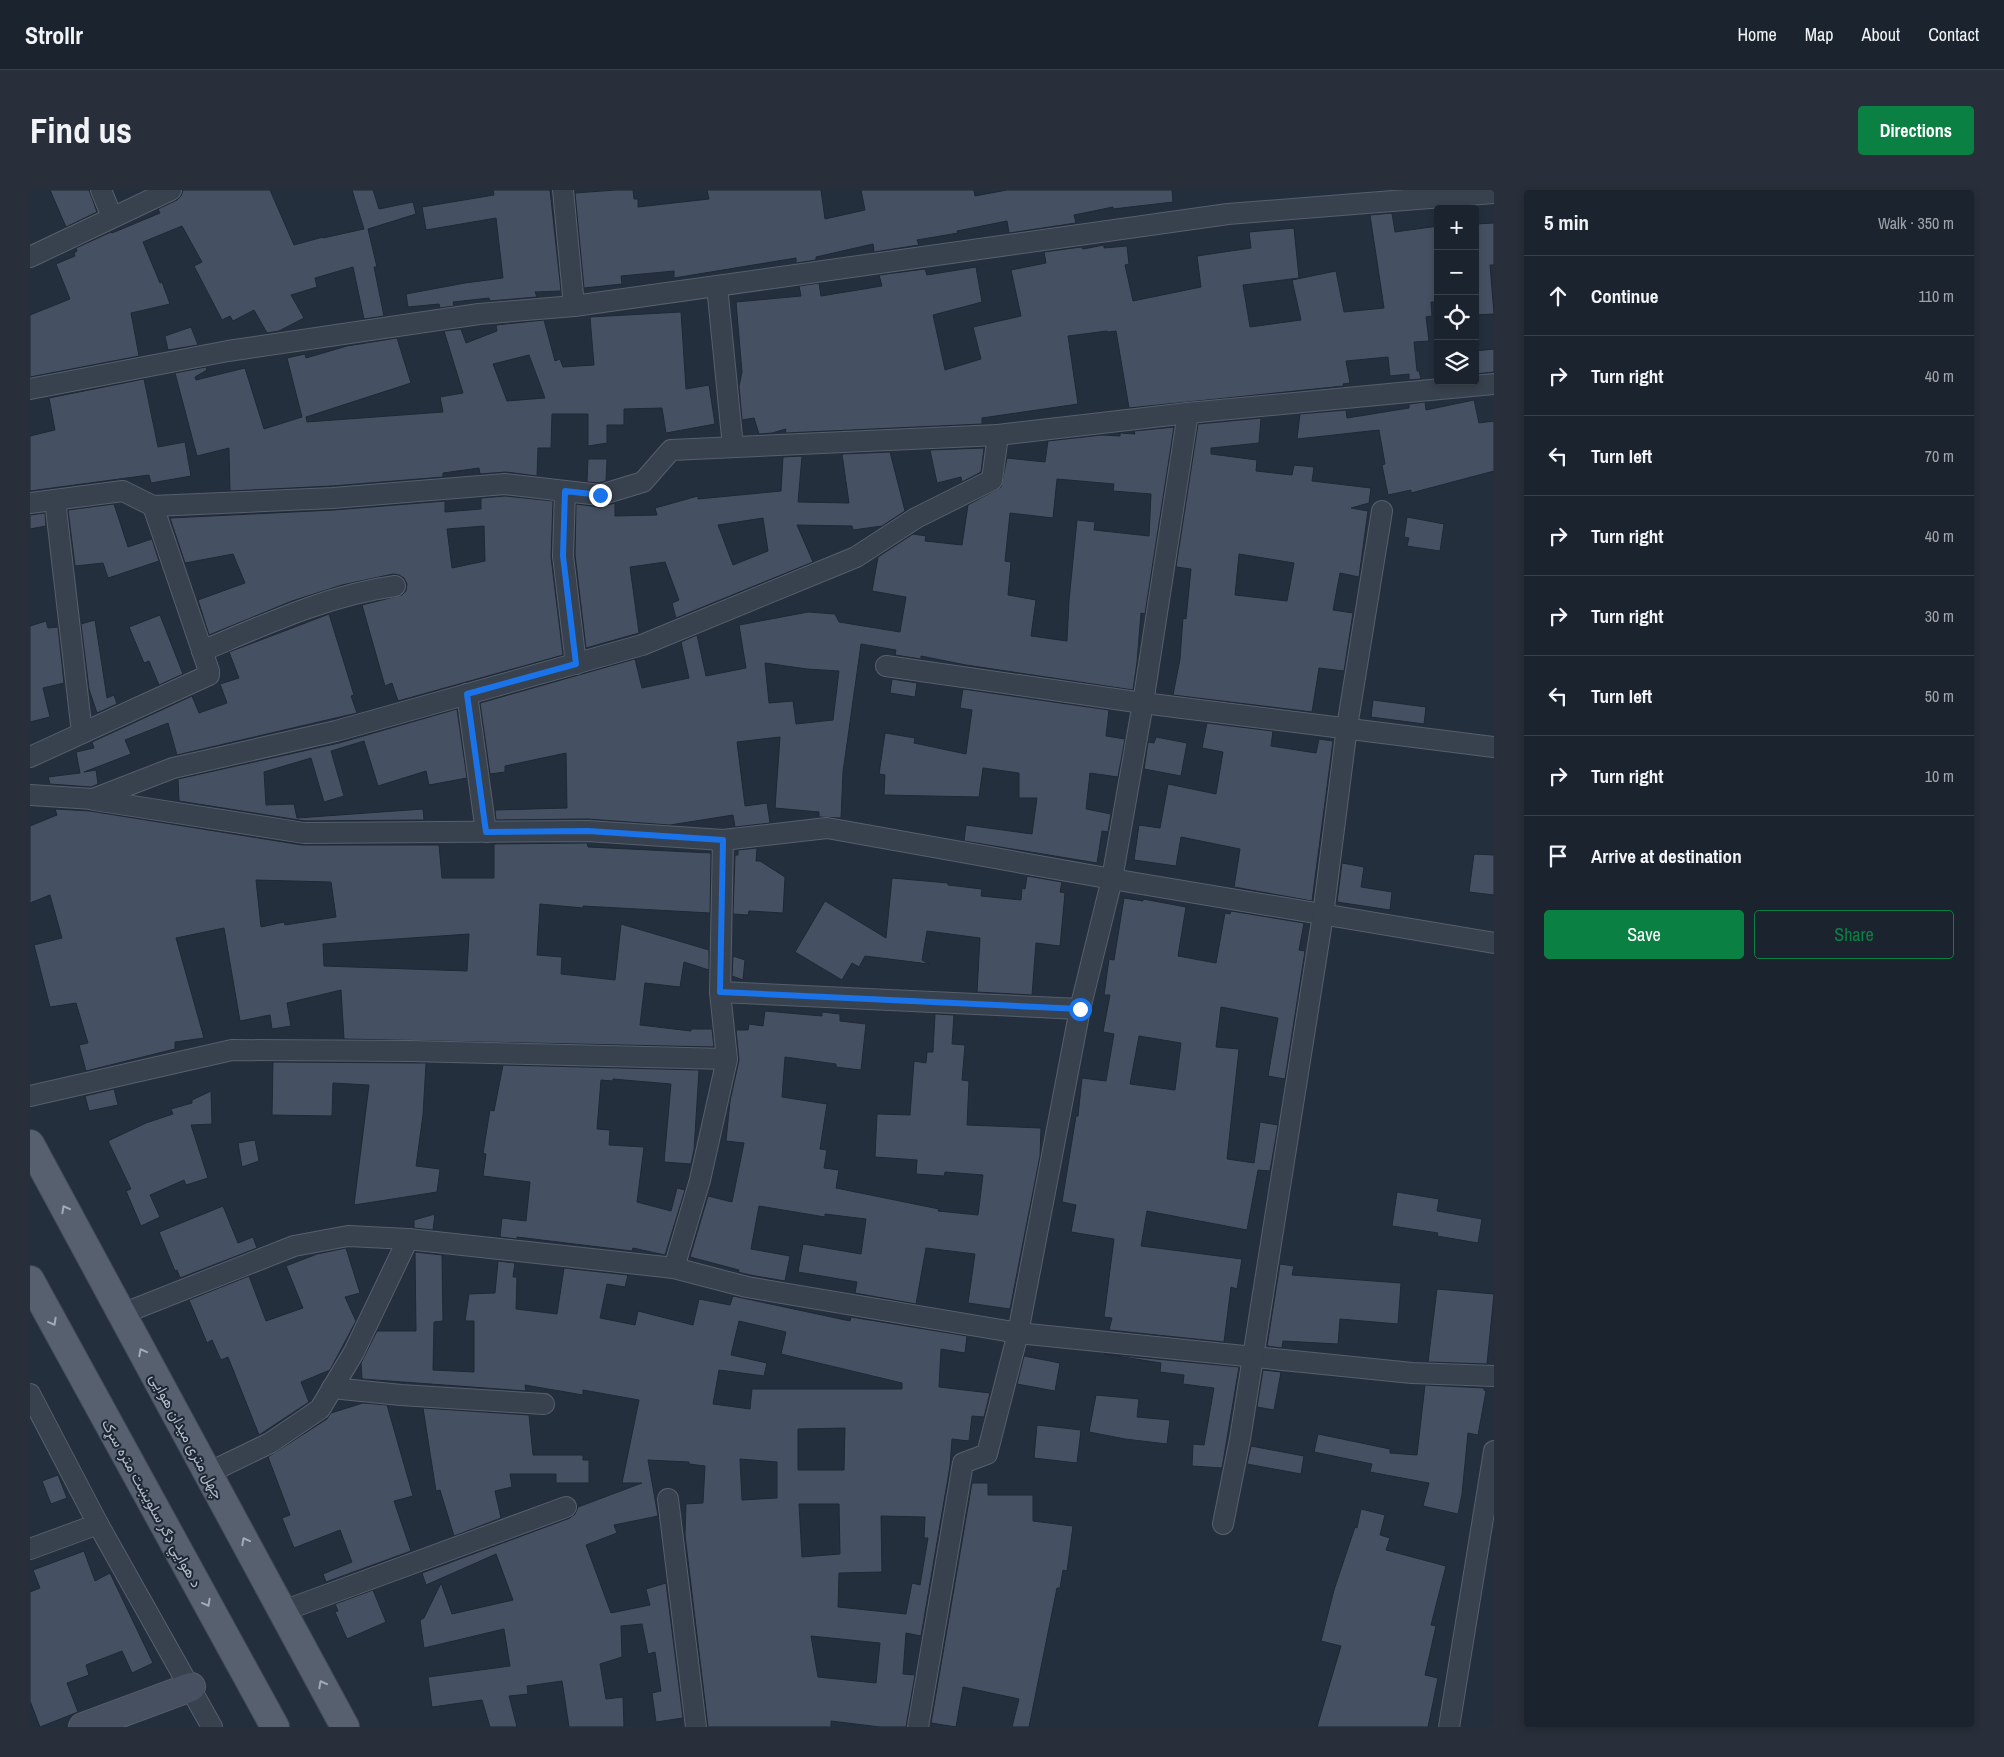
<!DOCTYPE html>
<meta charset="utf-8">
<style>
:root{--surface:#1b232e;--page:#282f3a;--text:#f1f3f6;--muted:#a0a4aa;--line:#39404a;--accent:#0b8043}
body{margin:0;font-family:"Archivo Narrow",Vazirmatn,sans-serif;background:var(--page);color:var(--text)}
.controls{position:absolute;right:15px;top:15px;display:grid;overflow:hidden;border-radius:5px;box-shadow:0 2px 8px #0003}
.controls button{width:45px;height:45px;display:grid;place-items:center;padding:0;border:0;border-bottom:1px solid var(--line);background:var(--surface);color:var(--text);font:25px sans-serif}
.stop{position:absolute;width:15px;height:15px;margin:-11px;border:4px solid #1a73e8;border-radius:50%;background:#fff}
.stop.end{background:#1a73e8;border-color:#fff;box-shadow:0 1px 5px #0008}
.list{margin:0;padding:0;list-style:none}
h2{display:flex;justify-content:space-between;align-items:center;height:65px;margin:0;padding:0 20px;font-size:21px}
h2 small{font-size:16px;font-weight:400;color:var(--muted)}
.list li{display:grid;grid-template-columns:32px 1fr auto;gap:15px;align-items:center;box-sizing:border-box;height:80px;padding:0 20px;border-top:1px solid var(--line)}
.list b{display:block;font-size:19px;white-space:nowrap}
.list em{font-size:16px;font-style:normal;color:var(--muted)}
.actions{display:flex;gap:10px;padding:15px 20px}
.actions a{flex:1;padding:11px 0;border:1px solid var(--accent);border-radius:5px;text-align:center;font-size:18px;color:var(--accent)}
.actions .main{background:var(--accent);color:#fff}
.icon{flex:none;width:28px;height:28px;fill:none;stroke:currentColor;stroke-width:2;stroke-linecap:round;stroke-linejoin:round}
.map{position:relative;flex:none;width:1464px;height:1537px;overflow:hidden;border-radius:5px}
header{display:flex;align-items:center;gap:30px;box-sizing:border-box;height:70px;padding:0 25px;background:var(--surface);border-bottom:1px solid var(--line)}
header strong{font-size:24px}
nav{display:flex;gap:28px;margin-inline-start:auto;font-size:18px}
.intro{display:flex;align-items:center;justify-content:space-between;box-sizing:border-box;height:120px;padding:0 30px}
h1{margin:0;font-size:35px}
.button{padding:12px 22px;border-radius:5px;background:var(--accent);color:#fff;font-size:18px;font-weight:700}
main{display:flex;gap:30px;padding:0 30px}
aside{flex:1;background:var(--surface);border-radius:5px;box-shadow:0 2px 8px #0003}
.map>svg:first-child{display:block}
.building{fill:#455162;stroke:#1f2835;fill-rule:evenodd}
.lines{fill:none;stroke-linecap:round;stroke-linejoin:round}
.street-casing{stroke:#565f6c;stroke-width:22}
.secondary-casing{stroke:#565f6c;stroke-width:30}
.primary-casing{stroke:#414a57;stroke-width:30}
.street{stroke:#38414e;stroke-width:20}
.secondary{stroke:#465061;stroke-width:28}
.primary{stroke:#56606e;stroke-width:28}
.oneway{stroke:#a1aab7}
.route{stroke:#1a73e8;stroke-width:6}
.labels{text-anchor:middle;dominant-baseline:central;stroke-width:4;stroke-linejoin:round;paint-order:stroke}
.street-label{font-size:15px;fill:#b4bcc9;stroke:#1d2633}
</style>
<header>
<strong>Strollr</strong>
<nav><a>Home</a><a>Map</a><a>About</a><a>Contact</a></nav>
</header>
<div class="intro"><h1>Find us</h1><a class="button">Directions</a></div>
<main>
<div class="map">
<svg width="1464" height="1537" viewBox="0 0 1464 1537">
<rect width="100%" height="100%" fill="#242f3e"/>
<g class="building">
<path d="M20,0H59L67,22L36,37Z"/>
<path d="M153,0H240L264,55L293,47V48L334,39L322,0H343L349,19L383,12L386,24L338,39L347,77H344L354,126L334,129L323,77L285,88L287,97L261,105L274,128L249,141L237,143L224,120L203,131L200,126L192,130L164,76L172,72L152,36L113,52L130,93L132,92L140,114L101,123L109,166L0,187V125L40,109L26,74L45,66L44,63L47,61L46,58L81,42L82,43L130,23L128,19L147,10L151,6Z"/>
<path d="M463,0H520L531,101L505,102L507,107L460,111L459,108L423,112L424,116L410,118L409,114L378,117L376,104L435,93L473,88L466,28L396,40L392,17L464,5Z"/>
<path d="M586,0H603L604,9H608V17L679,9L677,0H791L795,29L835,20L831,0H944L945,6L977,0H1142L1143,12L1083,19V17L1044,25L1046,33L979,43L977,31L927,41L928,43L887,50L889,55L844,62L843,54L786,67V70L766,73V68L644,88V81L591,86L592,94L554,98L545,3Z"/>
<path d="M1362,23L1365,42L1408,36V112H1401L1402,126L1396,127L1399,151L1384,152L1387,181H1389L1391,189L1379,190V184L1360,186L1358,167L1316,171L1320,193L1313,194L1314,196L1099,218L1086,141L1078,142L1077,141L1038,146L1048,214L952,228V234L755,243L756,239L742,243L729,244L724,228L712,230L709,196L712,182L706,112L771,106L769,96L789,93L791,106L852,96L849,85L895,79L897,85L946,77L952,112L903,125L915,180L951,169L943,137L991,126L981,80L1016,73L1014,62L1051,57L1053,59L1074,55V58L1097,56L1099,74L1095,75L1103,111L1171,97L1167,66L1221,58L1219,42L1264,38L1269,88L1213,95L1220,137L1271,130L1262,90L1306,81L1314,122L1354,118L1340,25Z"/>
<path d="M1464,33V75H1460L1464,124L1445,125V34Z"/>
<path d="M651,122L656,199L679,195L685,234L636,243L632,218L594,219V235H577V253L558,256V224H522L521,258H508L507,286L476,282L450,284L449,278L413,283V287L302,296L200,301L199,258L167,266L145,183L176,177L177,180L165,187L166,190L215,178L234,239L272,227L257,168L275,164L276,168L317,156L367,148L381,193L276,227L277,232L413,222L410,207L433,203L414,141L431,139L436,153L467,141L466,135L514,130L525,171L530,169L533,177L564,175L560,127ZM499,165L515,208L477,211L463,174Z"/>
<path d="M161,137L168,155L138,160L135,146Z"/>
<path d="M1464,159V182L1445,184V161Z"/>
<path d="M114,189L128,257L155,252L161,286L121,293L119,285L0,301V246L25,240L19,208Z"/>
<path d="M1444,210L1449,233L1464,231V281L1381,303V300L1358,305L1352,275L1355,274L1349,240L1267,249L1270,224L1316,220L1317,228L1379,218V214L1395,212L1396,220Z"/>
<path d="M1231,228L1229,253L1181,258V264L1227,270L1226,281L1262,285L1264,275L1284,277L1282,291L1341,298L1339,313L1321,318L1338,321L1329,387L1310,383L1303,420L1323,423L1314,481L1289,478L1282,522L1143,505L1150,469L1153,428L1156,429L1161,379L1146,377L1168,234ZM1209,364L1264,373L1257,411L1205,405Z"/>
<path d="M1144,237L1115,424L1111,423L1107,472L1103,500L936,475L891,466V469L865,465L866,460L831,454L813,582L811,628L789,627V622L745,618L750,547L707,552L715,616L737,613L740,633L705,637L703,625L640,635L558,629L466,630L465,620L537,618L536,563L475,576V582L460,584L450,513L605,469L612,498L659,488L651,452L667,445L676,486L716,478L709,435L778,422L805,424L809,432L870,442L876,407L842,401L848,367L883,344L896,346L895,351L932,355L938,315L971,297L977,268L1015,272L1018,251L1072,245L1090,246V243L1105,244L1104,241ZM1027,289L1084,294L1083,301L1121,304L1119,346L1064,340L1065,332L1047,330L1039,411L1037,451L1001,446L1006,410L978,405L981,372L975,371L980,323L1023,328ZM735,473L777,479L809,481L803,530L766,534L763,511L739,513Z"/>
<path d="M954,258L951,282L932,292L931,287L907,293L900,260Z"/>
<path d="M860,262L875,321L852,336L823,340L822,336L767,335L783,372L646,428L642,413L649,410L635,372L600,377L609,443L556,458L545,365L546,314L569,317L585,313V326L627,325L625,318L668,306V309L751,301L753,267L772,266L768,312L819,313L812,264ZM733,328L738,361L703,375L688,335Z"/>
<path d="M558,269H577L576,291L569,293L557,292Z"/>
<path d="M475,306L523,311L521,367L533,465L368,511L362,493L355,496L332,415L372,405L376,401L377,394L374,388L369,385L363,384L312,395L262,411L179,445L168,410L215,393L203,364L155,373L140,328L304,320L415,311V322L451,319V308ZM454,336L455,371L422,378L417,339Z"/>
<path d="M84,314L98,357L122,349L129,371L78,388L73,373L45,376L38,320Z"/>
<path d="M15,323L16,336L0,339V325Z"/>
<path d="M1377,327L1414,334L1410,361L1377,356L1379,348L1374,347Z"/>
<path d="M299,424L324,505L321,506L327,523L147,565L138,533L95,550L101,564L54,582L66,580L68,594L61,597L20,594L18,587L50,583L46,562L64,558L62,552L162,506L169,523L197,513L190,494L209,488L199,462Z"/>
<path d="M130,425L153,484L129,495L119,471L114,473L99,437Z"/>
<path d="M65,430L77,508L84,505L87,514L67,523L59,499L51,434Z"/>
<path d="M16,431L18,438L28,437L34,493L13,498L20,527L0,532V436Z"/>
<path d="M862,489L887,493L885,507L860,503Z"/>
<path d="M933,499L1079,520L1076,546L1095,549L1088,587L1060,583L1056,619L1081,624L1078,642L1072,641L1067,673L934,651L936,635L1002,644L1007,608H989V583L953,578L949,607L854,605L855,585L849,584L855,543L885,548L884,553L936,564L942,520L930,518Z"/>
<path d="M1343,510L1396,517L1394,534L1341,527Z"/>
<path d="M427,519L437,588L399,595L396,581L348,596L334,551L301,561L314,606L294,612L281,568L234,582L236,615L264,614L267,628L393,619L394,630L275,631L149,611L148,589L309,553Z"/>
<path d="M1177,533L1243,541L1241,556L1286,563L1289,549L1303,551L1282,711L1204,697L1210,659L1151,647L1146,676L1104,670L1109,635L1130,638L1138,594L1186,604L1193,562L1172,558Z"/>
<path d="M1126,547L1157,553L1151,586L1114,579L1118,552L1124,553Z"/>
<path d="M25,619L60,621L272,655H409L412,688H464V654L557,653L558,657L681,663L680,723L553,716V718L510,714L507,765L532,767L531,784L585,790L591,734L679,760V780L654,772L650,797L615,793L610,835L661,841V839H682L684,857L314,849L311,800L257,813L261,836L242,839L240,825L210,831L194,738L146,748L174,848L145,852V859L56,881L49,855L58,853L46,813L20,817L4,755L32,748L20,705L0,713V636L27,625ZM226,690L301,692L306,727L255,735L254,732L231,737ZM439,744L437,781L294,776L293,754Z"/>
<path d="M727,658L726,671H730L755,687L753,723L719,721L718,725L703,724L705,665H708V660Z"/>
<path d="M1444,664L1464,665V705L1439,702Z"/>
<path d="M1312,673L1334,677L1331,697L1362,702L1360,720L1307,712Z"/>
<path d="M997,686L1032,692L1030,702L1035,703L1030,756L1006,753L1002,805L947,802L950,748L897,741L892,770L899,774L835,766L829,777L822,773L812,790L765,762L795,711L856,748L862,688L918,693V695L952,699L951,706L991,710L992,698L995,699Z"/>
<path d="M1094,708L1113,711V709L1156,717L1148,766L1186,773L1195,723L1200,724L1201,721L1274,733L1269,760L1275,761L1255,889L1238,886L1248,828L1191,817L1186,857L1209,859L1197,969L1224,973L1230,932L1248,935L1240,981L1228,980L1217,1040L1117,1021L1111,1056L1212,1069L1207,1099L1201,1097L1194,1152L1079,1140L1082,1128L1074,1127L1084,1049L1041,1042L1046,1015L1032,1012L1046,926H1048L1052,888L1076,891L1084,844L1073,842L1080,805H1074L1079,769L1084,770ZM1109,846L1151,853L1145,900L1100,894Z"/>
<path d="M703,766L715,770L713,790L702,786Z"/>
<path d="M735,821L792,826V822L810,824V831L836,834L831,880L806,877V874L755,867L752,907L797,914L790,959L797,960L794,978L809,980L806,998L909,1019L908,1021L948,1025L953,985L915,982L914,986L886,984L887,970L845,967L847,924L880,925L884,871L896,873L897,862H903L905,824L924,825L922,854L935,855L932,890L939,891L937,935L1011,938L1010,966L980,1119L938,1113L945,1064L896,1058L886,1114L825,1103L827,1092L768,1082L773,1054L831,1064L836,1029L795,1024V1027L729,1016L721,1059L760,1066L755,1091L720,1085L708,1082L709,1080L660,1067L678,1006L702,1012L714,953L696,951L700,911L709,870L706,840H718L719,834L733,836Z"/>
<path d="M243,872L396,873L393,925L386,976L410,979L407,1002L324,1015L339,895L303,893L302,926L242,925Z"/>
<path d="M473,875L669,880L664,960L661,974L634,972L641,894L583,889V891L571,890L567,939L580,940L579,955L614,957L607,1012L641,1021L647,998L655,1000L635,1065L603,1058L602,1061L487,1047V1049L470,1047L472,1028L496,1031L500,992L453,986L456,964L453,963L460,920L464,921Z"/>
<path d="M84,899L88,915L59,921L55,906Z"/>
<path d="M181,901L182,934L161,935L178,988L156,995L154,990L120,1005L130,1027L111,1036L96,1001L101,999L78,951L116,933L143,924L141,919L162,913V910Z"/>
<path d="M225,950L229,971L212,977L208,953Z"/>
<path d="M1367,1002L1409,1009L1407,1021L1452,1029L1448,1053L1407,1046L1408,1043L1362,1036Z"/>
<path d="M193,1016L208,1053L223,1047L227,1058L150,1088L147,1080L145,1081L129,1042Z"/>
<path d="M405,1024L403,1040L384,1038V1030Z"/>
<path d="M316,1058L330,1103L315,1107L326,1131L300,1180L271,1192L279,1212L229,1245L198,1167L191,1170L182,1150L177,1153L159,1110L219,1086L236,1131L273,1118L256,1076L287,1064Z"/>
<path d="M385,1062L412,1065L413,1131L404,1132L403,1180L444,1182V1131H435L439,1104L465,1103L468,1071L485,1073L483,1087H487L486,1119L527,1124L534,1078L598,1085L595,1097L577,1094L570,1128L605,1135L608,1121L663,1135L669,1109L700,1115L703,1106L820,1131L821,1127L937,1146L935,1163L911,1159L909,1197L960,1203L954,1227L942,1226L939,1251L922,1249L920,1276L891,1446L876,1443L873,1484L885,1485L876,1537H850L801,1531V1537H678L655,1345L656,1314L673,1313L675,1276L659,1274V1272L618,1270L628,1326L584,1335L587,1343L556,1355L581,1423L620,1415L616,1399L636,1393L653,1528L626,1532L622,1503L631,1501L625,1462L618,1464L612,1434L591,1436L592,1467L570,1474L576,1509L593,1507L594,1537H539L532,1491L497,1496L498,1504L479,1506L487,1537H460L452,1510L402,1517L398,1487L480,1476L474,1439L394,1458L390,1430L394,1428L411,1393L422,1424L483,1410L466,1364L396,1395L392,1383L540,1328L545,1324L548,1317L612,1293H592L609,1210L553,1200V1205L495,1195L496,1201L332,1189L331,1173L347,1141H386ZM709,1131L756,1142L751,1164L872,1193V1199H722L720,1219L683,1214L689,1180L734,1186L737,1173L701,1165ZM815,1238L814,1280H768V1239ZM710,1269L747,1272V1308L712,1310ZM769,1314H809L810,1364L772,1367ZM851,1326L895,1327L894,1348H898L890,1395L882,1393L876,1424L808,1417L809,1383L852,1382ZM781,1446L850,1453L846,1493L788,1487Z"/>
<path d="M1250,1074L1264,1076L1262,1085L1371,1093L1368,1134L1310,1129L1308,1154L1253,1151L1252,1158L1237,1156Z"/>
<path d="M1407,1099L1464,1104L1457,1174L1398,1172Z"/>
<path d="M1074,1164L1209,1177L1192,1278L1162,1276L1163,1254L1174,1255L1184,1198L1153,1194L1154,1185L1130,1182L1131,1173Z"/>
<path d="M994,1166L1030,1173L1025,1201L987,1194Z"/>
<path d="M1233,1180L1251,1182L1244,1220L1227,1217Z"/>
<path d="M1395,1195L1454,1198V1200L1456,1201L1448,1245L1438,1243L1432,1304L1428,1324L1393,1316L1399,1293L1340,1282L1342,1274L1284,1262L1288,1244L1360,1259V1263L1387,1265Z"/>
<path d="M1066,1205L1109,1209L1107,1227L1140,1230L1137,1254L1095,1249L1059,1242Z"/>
<path d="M333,1213L357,1215L383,1306L364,1311L381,1361L296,1392L293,1384L322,1372L310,1340L264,1358L252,1328L260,1325L238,1267L297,1229L301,1223Z"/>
<path d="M393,1218L499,1225L503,1265H553V1270H559V1293H526V1284H480L482,1297L465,1301L471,1328L424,1346L410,1300L406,1301Z"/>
<path d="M1007,1235L1051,1240L1047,1273L1004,1268Z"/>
<path d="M1221,1256L1274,1266L1271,1284L1217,1274Z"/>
<path d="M28,1285L37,1308L21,1314L12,1291Z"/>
<path d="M942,1293H958V1305H1003V1331L1043,1336L1037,1381L1033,1380L1030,1398H1027L999,1537H982L989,1509L933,1497L926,1537L901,1533Z"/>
<path d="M1331,1319L1355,1325L1350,1345L1360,1348L1356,1360L1416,1376L1401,1435L1406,1436L1395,1485L1408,1488L1398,1537H1287L1311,1456L1291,1451L1304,1400L1325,1337L1327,1338Z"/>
<path d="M54,1361L65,1391L80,1383L123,1473L102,1483L92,1461L56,1475L59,1485L37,1493L48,1522L10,1537L0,1511V1402L10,1398L3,1380Z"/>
<path d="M343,1400L356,1432L317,1449L305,1422L308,1421L305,1414Z"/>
</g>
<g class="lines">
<defs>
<g id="street">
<path d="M71,0L82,27"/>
<path d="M533,0L544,116"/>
<path d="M0,67L141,0"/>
<path d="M687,96L703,257"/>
<path d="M0,199L198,161L449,124L544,116L1198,24L1464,3"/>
<path d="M535,301L533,366L546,474"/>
<path d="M25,310L52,543"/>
<path d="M0,313L93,301L123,316L303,308L475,294L570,305L613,292L641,260L968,245"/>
<path d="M172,461C234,435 298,405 365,396"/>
<path d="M856,476L1113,513L1464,557"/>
<path d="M437,504L456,642"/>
<path d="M0,567L179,485V481L123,316"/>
<path d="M0,605L63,609L143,578L306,541L612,455L826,367L886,328L962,290L968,245L1158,223L1464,194"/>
<path d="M64,610L274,643L558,641L693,650L797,638L1082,689L1464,753"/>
<path d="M690,802L1050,819"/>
<path d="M0,906L202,860L381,861L697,869"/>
<path d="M644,1078L670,990L697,869L690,802L693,650"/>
<path d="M92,1124L264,1056L318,1046L378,1049L644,1078L717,1097L988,1143L1382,1183L1464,1186"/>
<path d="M302,1198L371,1205L514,1214"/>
<path d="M0,1204L68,1334L182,1537"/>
<path d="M178,1283L240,1253L290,1219L324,1162L378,1049"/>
<path d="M638,1309L666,1537"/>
<path d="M1193,1334L1210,1249L1293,725L1317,537L1352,321"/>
<path d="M0,1359L68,1334"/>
<path d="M253,1421L536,1317"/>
<path d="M888,1537L933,1273L957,1264L988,1143L1050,819L1082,689L1113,513L1158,223"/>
<path d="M1419,1537L1464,1261"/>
</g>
<path id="secondary" d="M53,1537L161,1497"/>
<g id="primary">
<path d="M0,954L315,1537"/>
<path d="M0,1090L245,1537"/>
</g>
</defs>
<use href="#street" class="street-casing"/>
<use href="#secondary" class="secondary-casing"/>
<use href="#primary" class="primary-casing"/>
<use href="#street" class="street"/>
<use href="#secondary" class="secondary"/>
<use href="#primary" class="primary"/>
</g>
<defs><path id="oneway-chevron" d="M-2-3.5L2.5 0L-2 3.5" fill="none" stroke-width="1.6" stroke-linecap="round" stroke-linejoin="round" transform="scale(1.25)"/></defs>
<g class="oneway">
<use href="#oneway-chevron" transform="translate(35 1019) rotate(-118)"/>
<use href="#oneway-chevron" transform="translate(23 1132) rotate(61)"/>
<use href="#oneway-chevron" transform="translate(112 1162) rotate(-118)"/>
<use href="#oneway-chevron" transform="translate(215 1351) rotate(-118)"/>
<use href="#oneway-chevron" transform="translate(177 1413) rotate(61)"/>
<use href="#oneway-chevron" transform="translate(292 1494) rotate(-118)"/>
</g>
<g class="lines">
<path class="route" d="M570,305L535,301L533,366L546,474L437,504L456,642L558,641L693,650L690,802L1050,819"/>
</g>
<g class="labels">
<g class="street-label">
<text transform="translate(157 1246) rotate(62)">چهل متری میدان هوایی</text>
<text transform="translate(122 1313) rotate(61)">د هوايي ډګر سلویښت متره سړک</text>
</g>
</g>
</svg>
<div class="controls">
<button>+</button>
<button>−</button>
<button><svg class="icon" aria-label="locate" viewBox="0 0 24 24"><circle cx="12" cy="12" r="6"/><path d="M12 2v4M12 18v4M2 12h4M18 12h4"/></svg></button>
<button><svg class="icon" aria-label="layers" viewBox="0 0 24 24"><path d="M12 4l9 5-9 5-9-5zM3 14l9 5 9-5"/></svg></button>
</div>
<div class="stop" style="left:1050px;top:819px"></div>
<div class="stop end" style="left:570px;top:305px"></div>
</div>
<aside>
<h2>5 min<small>Walk · 350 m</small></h2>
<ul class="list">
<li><svg class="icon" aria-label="ahead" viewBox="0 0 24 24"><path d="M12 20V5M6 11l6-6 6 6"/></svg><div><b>Continue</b></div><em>110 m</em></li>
<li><svg class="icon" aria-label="right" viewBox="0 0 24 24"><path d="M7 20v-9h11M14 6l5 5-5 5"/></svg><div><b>Turn right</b></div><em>40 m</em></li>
<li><svg class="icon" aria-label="left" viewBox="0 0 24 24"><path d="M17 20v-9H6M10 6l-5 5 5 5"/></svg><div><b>Turn left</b></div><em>70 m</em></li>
<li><svg class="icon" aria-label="right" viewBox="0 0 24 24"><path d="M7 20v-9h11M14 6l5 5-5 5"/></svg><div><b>Turn right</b></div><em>40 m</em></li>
<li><svg class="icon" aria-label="right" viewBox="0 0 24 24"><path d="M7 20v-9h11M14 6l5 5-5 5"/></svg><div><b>Turn right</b></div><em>30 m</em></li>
<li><svg class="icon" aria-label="left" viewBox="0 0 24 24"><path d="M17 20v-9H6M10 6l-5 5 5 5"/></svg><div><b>Turn left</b></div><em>50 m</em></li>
<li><svg class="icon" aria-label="right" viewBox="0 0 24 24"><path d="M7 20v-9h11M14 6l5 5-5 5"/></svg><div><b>Turn right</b></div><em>10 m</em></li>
<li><svg class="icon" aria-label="arrive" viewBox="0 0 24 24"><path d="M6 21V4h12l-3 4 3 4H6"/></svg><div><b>Arrive at destination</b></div></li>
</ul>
<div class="actions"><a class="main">Save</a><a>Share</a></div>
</aside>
</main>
